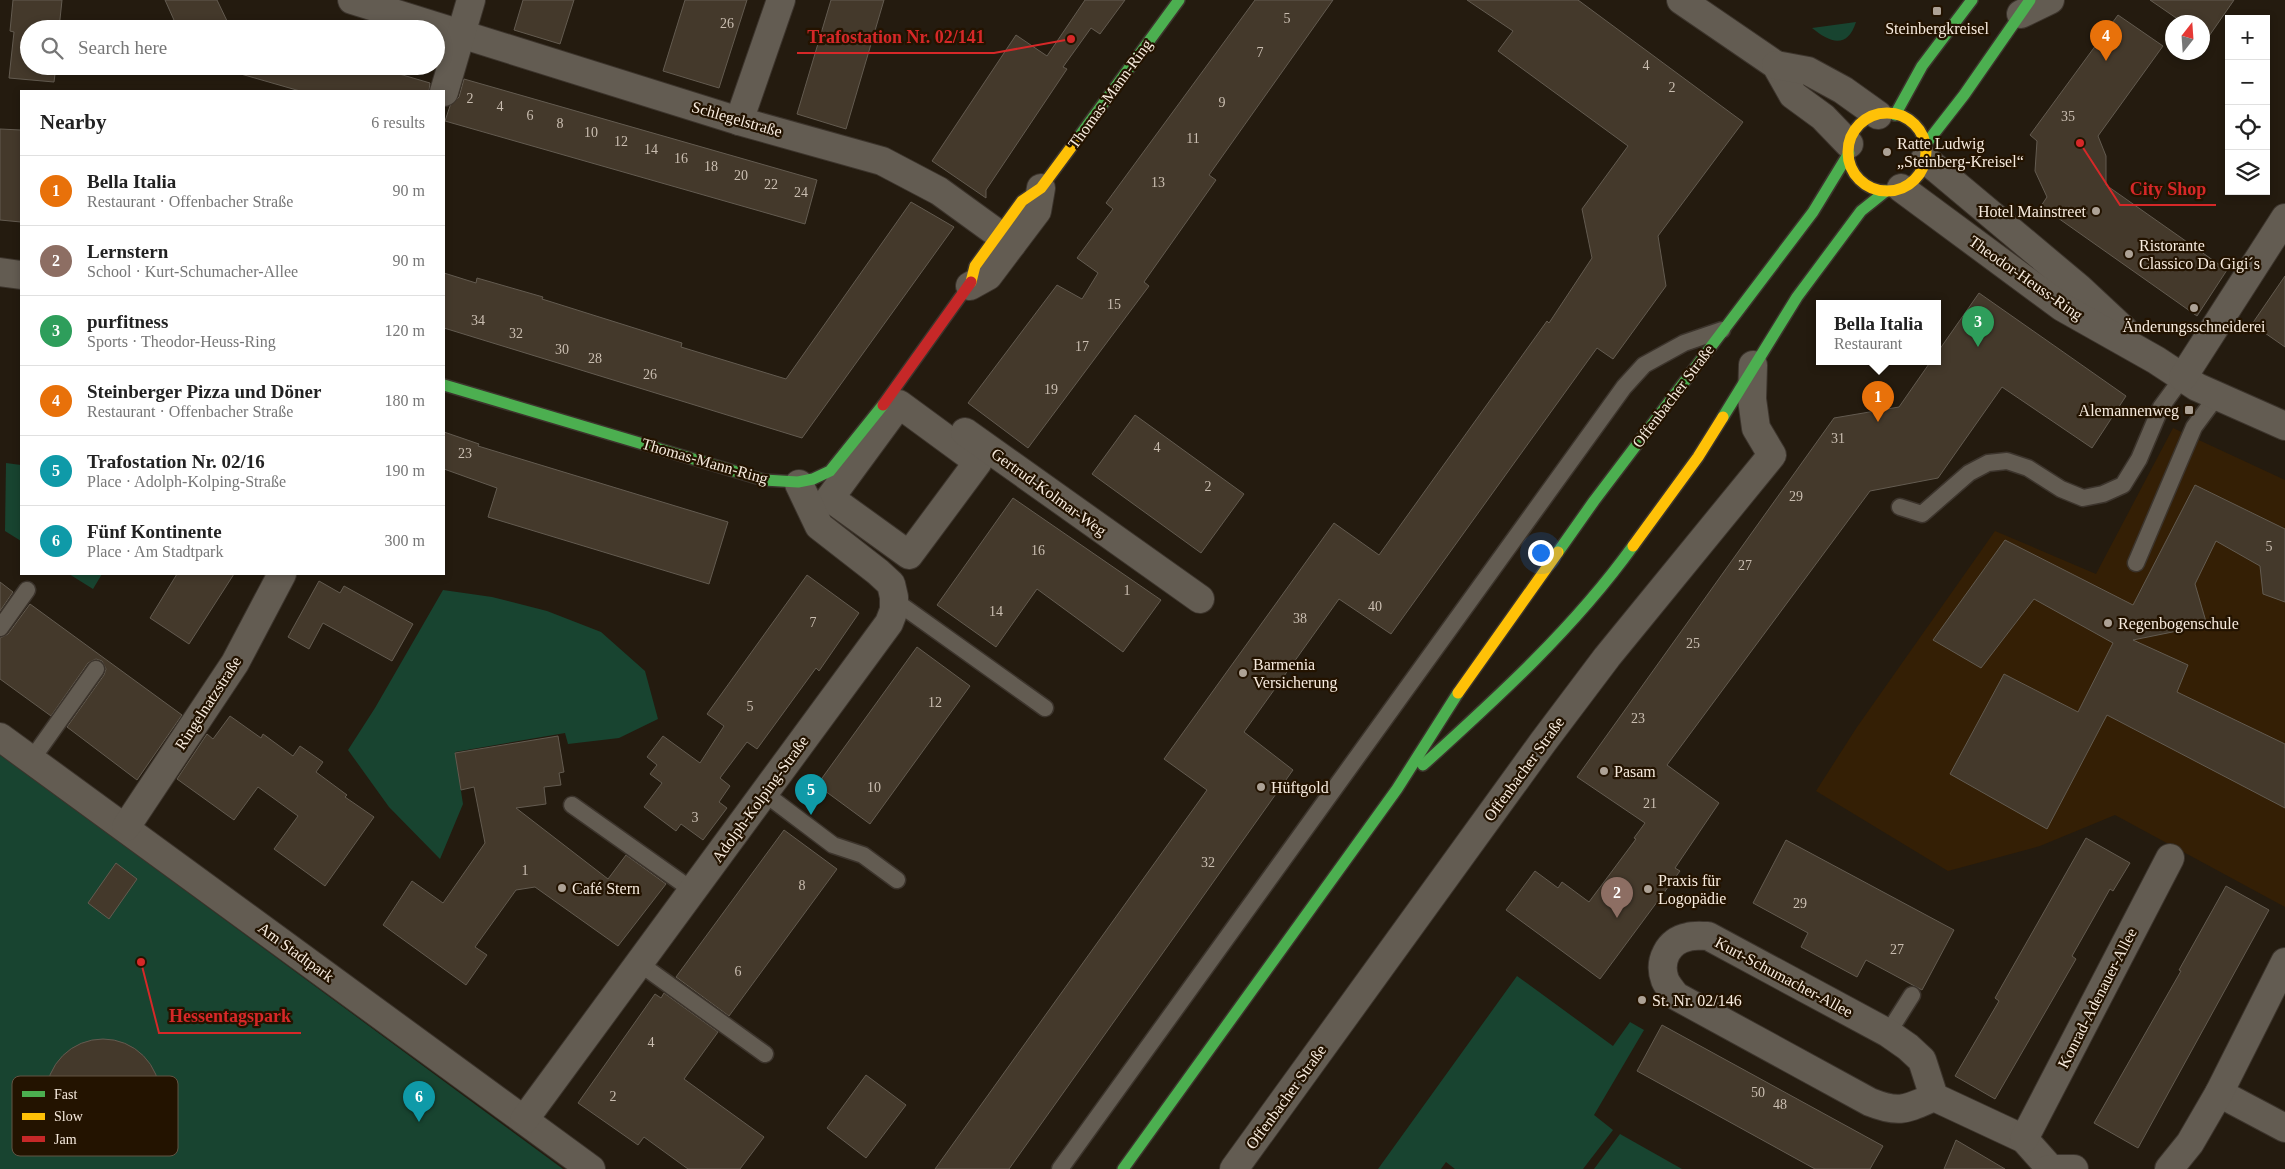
<!DOCTYPE html>
<meta charset="utf-8">
<style>
:root{--surface:#fff;--page:#f6f6f6;--text:#222;--muted:#767676;--line:#e0e0e0;--accent:#ea580c}
body{margin:0;font-family:Georgia,serif;background:var(--page);color:var(--text)}
.controls{position:absolute;right:15px;top:15px;display:grid;overflow:hidden;border-radius:0px;box-shadow:0 2px 8px #0003}
.controls button{width:45px;height:45px;display:grid;place-items:center;padding:0;border:0;border-bottom:1px solid var(--line);background:var(--surface);color:var(--text);font:25px sans-serif}
.compass{position:absolute;left:2165px;top:15px;width:45px;height:45px;border-radius:50%;background:var(--surface);box-shadow:0 2px 8px #0003;rotate:17deg}
.you{position:absolute;left:1540px;top:552px;width:18px;height:18px;margin:-12px;border:4px solid #fff;border-radius:50%;background:#1a73e8;box-shadow:0 0 0 8px #1a73e833}
.badge{display:grid;place-items:center;width:32px;height:32px;border-radius:50%;background:var(--accent);color:#fff;font-size:16px;font-weight:700}
.pin{position:absolute;translate:-50% -41px;filter:drop-shadow(0 1px 2px #0008)}
.pin::after{content:'';position:absolute;top:26px;width:18px;height:15px;background:inherit;clip-path:polygon(0 0,100% 0,50% 100%)}
.popup{position:absolute;left:1816px;top:300px;width:125px;height:65px;box-sizing:border-box;display:grid;place-content:center;border-radius:0px;background:var(--surface);filter:drop-shadow(0 1px 4px #0005);font-size:16px;white-space:nowrap;color:var(--muted)}
.popup b{font-size:19px;color:var(--text)}
.popup::after{content:'';position:absolute;left:50%;top:100%;margin-left:-10px;border:10px solid transparent;border-top-color:var(--surface)}
.list{margin:0;padding:0;list-style:none}
h2{display:flex;justify-content:space-between;align-items:center;height:65px;margin:0;padding:0 20px;font-size:21px}
h2 small{font-size:16px;font-weight:400;color:var(--muted)}
.list li{display:grid;grid-template-columns:32px 1fr auto;gap:15px;align-items:center;box-sizing:border-box;height:70px;padding:0 20px;border-top:1px solid var(--line)}
.list b{display:block;font-size:19px;white-space:nowrap}
.list p{margin:0;font-size:16px;white-space:nowrap;color:var(--muted)}
.list em{font-size:16px;font-style:normal;color:var(--muted)}
.icon{flex:none;width:28px;height:28px;fill:none;stroke:currentColor;stroke-width:2;stroke-linecap:round;stroke-linejoin:round}
.map{position:relative;flex:none;width:2285px;height:1169px;overflow:hidden}
.search{position:absolute;background:var(--surface);box-shadow:0 2px 8px #0003;left:20px;top:20px;width:425px;height:55px;display:flex;align-items:center;gap:12px;box-sizing:border-box;padding:0 18px;border-radius:28px;color:var(--muted);font-size:19px}
.panel{position:absolute;background:var(--surface);box-shadow:0 2px 8px #0003;left:20px;top:90px;width:425px;height:485px;border-radius:0px}
.map>svg:first-child{display:block}
.built{fill:#341f05}
.green{fill:#184430}
.building{fill:#44392b;stroke:#635b50}
.lines{fill:none;stroke-linecap:round;stroke-linejoin:round}
.lane-casing{stroke:#3c342c;stroke-width:19}
.street-casing{stroke:#3c342c;stroke-width:30}
.fast-casing{stroke:#3c342c;stroke-width:14}
.slow-casing{stroke:#3c342c;stroke-width:14}
.jam-casing{stroke:#3c342c;stroke-width:14}
.lane{stroke:#635c52;stroke-width:16}
.street{stroke:#635c52;stroke-width:28}
.fast{stroke:#4caf50;stroke-width:11}
.slow{stroke:#ffc107;stroke-width:11}
.jam{stroke:#c62828;stroke-width:11}
.poi-dot{fill:#ada296;stroke:#231300;stroke-width:2}
.labels{text-anchor:middle;dominant-baseline:central;stroke-width:4.5;stroke-linejoin:round;paint-order:stroke}
.number-label{font-size:14px;fill:#cabeb1}
.poi-label{font-size:16px;fill:#f7ebde;stroke:#231300;text-anchor:start}
.street-label{font-size:16px;fill:#f7ebde;stroke:#231300}
.key{fill:#231300;stroke:#635443;stroke-width:1}
.key-label{font-size:14px;fill:#f7ebde}
.leader{fill:none;stroke:#d62828;stroke-width:2}
.callout-dot{fill:#d62828;stroke:#231300;stroke-width:2}
.callout-label{font-size:18px;text-anchor:middle;font-weight:bold;fill:#d62828;stroke:#231300;stroke-width:4.5;stroke-linejoin:round;paint-order:stroke}
</style>
<div class="map">
<svg width="2285" height="1169" viewBox="0 0 2285 1169">
<rect width="100%" height="100%" fill="#241b0f"/>
<path class="built" d="M2173,428L2285,480V907L2115,815L2040,846L1948,871L1816,791L1857,727L1995,531L2096,574Z"/>
<g class="green">
<path d="M1856,22C1847,50 1829,42 1812,28Z"/>
<path d="M6,463L21,465V541L5,531Z"/>
<path d="M69,574H102L93,589Z"/>
<path d="M443,590L492,597L547,611L601,632L645,671L658,719L619,738L568,744L565,733L455,752L463,804L440,859L389,807L348,750L375,708Z"/>
<path d="M0,754L563,1169H0Z"/>
<path d="M1517,976L1613,1046L1630,1022L1644,1030L1594,1115L1613,1130L1583,1169H1455L1446,1162L1441,1169H1378Z"/>
<path d="M1620,1134L1682,1169H1594Z"/>
</g>
<g class="building">
<path d="M13,0H62L59,29H29V66H56L54,82L9,78L14,32L10,31Z"/>
<path d="M165,0H217L229,25L243,29H178Z"/>
<path d="M523,0H574L560,44L514,30Z"/>
<path d="M685,0H747L719,88L663,71Z"/>
<path d="M831,0H884L846,129L797,114Z"/>
<path d="M1085,0H1125L1100,34L1091,28L1063,67L1067,69L986,190V198L932,161L1016,35L1047,56Z"/>
<path d="M1255,0H1333L1209,175L1216,180L1144,282L1149,286L1028,448L968,403L1057,285L1082,299L1098,273L1077,258L1113,209L1106,203Z"/>
<path d="M1467,0H1578L1743,122L1658,236L1666,286L1613,359L1597,348L1391,634L1339,599L1244,732L1293,770L1009,1169H935L1207,790L1164,759L1334,523L1379,555L1547,321L1549,323L1592,258L1582,209L1628,146L1498,51L1513,31Z"/>
<path d="M2150,0H2234L2207,39L2202,36V22H2182Z"/>
<path d="M2118,15L2163,46L2098,136L2106,156V185L2227,270L2197,316L2041,206L2047,197L2035,171L2037,141L2030,135Z"/>
<path d="M213,66H372L430,83L429,91H300Z"/>
<path d="M464,79L817,180L805,224L445,121L450,106L459,97Z"/>
<path d="M0,129L21,130V222L0,220Z"/>
<path d="M911,202L954,227L802,438L444,328V273L476,283L477,278L543,297L542,299L682,343L681,347L786,379Z"/>
<path d="M2285,276V347L2252,324Z"/>
<path d="M1979,293L2126,396L2092,448L2002,387L1938,478L1870,491L1667,765L1719,803L1675,868L1680,871L1600,979L1506,910L1535,871L1558,888L1562,882L1589,902L1636,839L1634,838L1645,823L1577,777L1834,418L1899,407L1931,361H1937V353Z"/>
<path d="M1135,415L1244,494L1201,553L1092,474Z"/>
<path d="M444,432L479,444L478,446L728,522L709,584L488,517L497,488L444,469Z"/>
<path d="M2195,485L2285,529V602L2263,594L2260,566L2216,541L2195,584L2207,625L2133,640L2188,665L2177,692L2285,744V808L2107,715L2047,829L1950,774L2004,674L2078,712L2113,643L2034,599L1981,668L1933,640L2005,540L2133,605Z"/>
<path d="M1013,498L1161,600L1123,652L1037,589L996,647L937,605Z"/>
<path d="M177,574H234L189,644L150,618Z"/>
<path d="M807,575L859,613L819,671L816,668L757,749L747,742L720,778L730,786L719,802L727,808L703,840L681,824L676,831L644,807L662,783L650,774L657,765L647,757L663,736L700,763L724,726L707,714Z"/>
<path d="M319,581L340,593L344,586L413,624L392,661L323,623L309,649L288,637Z"/>
<path d="M0,582L13,592L0,611Z"/>
<path d="M30,604L182,715L137,780L67,727L104,675L106,669L102,661L96,659L88,663L51,716L0,679V638L8,634Z"/>
<path d="M917,647L970,686L870,824L817,785Z"/>
<path d="M230,716L261,738L263,734L293,756L300,746L323,762L316,772L347,795L345,797L374,817L325,886L274,849L298,816L258,787L234,820L177,779L207,734L213,739Z"/>
<path d="M558,736L564,772L559,773L561,785L544,787L546,804L516,808L608,879L626,855L666,884L618,946L535,887L516,890L475,947L487,955L466,985L383,925L412,881L443,903L485,843L474,787L461,790L455,753Z"/>
<path d="M784,830L837,869L729,1016L676,977Z"/>
<path d="M2086,838L2130,863L2113,891L2110,889L2072,956L2076,959L1995,1099L1955,1076L1999,1001L1995,998Z"/>
<path d="M1786,840L1954,930L1922,990L1866,960L1857,977L1801,947L1808,933L1753,903Z"/>
<path d="M116,863L137,879L109,919L88,903Z"/>
<path d="M2226,886L2269,910L2138,1148L2094,1123L2181,971L2179,970Z"/>
<path d="M664,993L718,1032L684,1079L764,1137L740,1169H688L644,1137L638,1145L578,1103L655,994L661,998Z"/>
<path d="M1662,1025L1883,1146L1870,1169H1815L1637,1071Z"/>
<circle cx="103" cy="1096" r="57"/>
<path d="M866,1075L906,1105L866,1158L827,1128Z"/>
<path d="M1956,1140L2005,1169H1944Z"/>
</g>
<g class="lines">
<defs>
<g id="lane">
<path d="M1900,507L1922,514L1969,473L1988,463L2007,461L2028,468L2061,489L2083,498L2103,494L2123,485L2139,459L2161,407L2183,377"/>
<path d="M2136,563L2194,427L2217,396"/>
<path d="M894,600L1045,708"/>
<path d="M0,628L27,590"/>
<path d="M32,759L96,669"/>
<path d="M764,793L833,845L863,855L897,880"/>
<path d="M572,805L692,890"/>
<path d="M639,963L765,1054"/>
<path d="M1888,1033L1912,995"/>
<path d="M1060,1169L1624,387L1644,365L1684,343L1722,330"/>
</g>
<g id="street">
<path d="M352,0L739,121L882,161L939,191L1012,244"/>
<path d="M1681,0L1776,65L1793,95L1823,117L1849,144"/>
<path d="M2021,14L2050,0"/>
<path d="M1776,65L1808,71L1843,90L1878,115"/>
<path d="M444,92L471,0"/>
<path d="M739,121L781,0"/>
<path d="M1925,159L2079,288L2124,330"/>
<path d="M1901,188L2062,307L2156,360L2197,387L2285,426"/>
<path d="M0,272L21,275"/>
<path d="M970,286L988,276L1037,211L1041,188"/>
<path d="M2183,377L2285,218"/>
<path d="M899,404L978,462L909,555L830,498Z"/>
<path d="M965,432L1200,599"/>
<path d="M0,737L591,1169"/>
<path d="M126,827L235,663L282,574"/>
<path d="M2219,1093L2285,1128"/>
<path d="M1934,1097C1906,1109 1900,1114 1870,1102L1676,996C1672,991 1667,985 1665,980C1658,961 1668,941 1688,937C1694,935 1701,936 1708,936L1888,1033L1908,1047L1922,1060L1934,1097L2024,1139L2050,1168"/>
<path d="M524,1120L889,623L894,610V597L891,584L878,572L819,526L799,484"/>
<path d="M2024,1139L2170,858"/>
<path d="M1234,1169L1543,742L1607,657L1772,455L1756,428L1752,399L1753,365"/>
<path d="M2049,1169H2074"/>
<path d="M2169,1169L2190,1143L2219,1093L2285,962"/>
</g>
<g id="fast">
<path d="M1895,115L1922,66L1972,0"/>
<path d="M1078,138L1179,0"/>
<path d="M1925,145L1964,95L2030,0"/>
<path d="M444,385L764,480L798,482L813,479L830,471L883,405"/>
<path d="M1723,417L1797,297L1861,211L1886,191"/>
<path d="M1558,552L1594,501L1813,212L1849,153"/>
<path d="M1423,765C1498,697 1574,628 1633,546"/>
<path d="M1123,1169L1397,789L1458,693"/>
</g>
<g id="slow">
<circle cx="1887" cy="152" r="39"/>
<path d="M971,282L975,266L1022,201L1041,188L1078,138"/>
<path d="M1633,546L1698,457L1723,417"/>
<path d="M1458,693L1558,552"/>
</g>
<path id="jam" d="M883,405L971,282"/>
</defs>
<use href="#lane" class="lane-casing"/>
<use href="#street" class="street-casing"/>
<use href="#fast" class="fast-casing"/>
<use href="#slow" class="slow-casing"/>
<use href="#jam" class="jam-casing"/>
<use href="#lane" class="lane"/>
<use href="#street" class="street"/>
<use href="#fast" class="fast"/>
<use href="#slow" class="slow"/>
<use href="#jam" class="jam"/>
</g>
<g class="poi-dot">
<rect x="1932" y="6" width="10" height="10" rx="2.5"/>
<circle cx="1887" cy="152" r="5"/>
<circle cx="2096" cy="211" r="5"/>
<circle cx="2129" cy="254" r="5"/>
<circle cx="2194" cy="308" r="5"/>
<rect x="2184" y="405" width="10" height="10" rx="2.5"/>
<circle cx="2108" cy="623" r="5"/>
<circle cx="1243" cy="673" r="5"/>
<circle cx="1604" cy="771" r="5"/>
<circle cx="1261" cy="787" r="5"/>
<circle cx="562" cy="888" r="5"/>
<circle cx="1648" cy="889" r="5"/>
<circle cx="1642" cy="1000" r="5"/>
</g>
<g class="labels">
<g class="number-label">
<text x="1287" y="18">5</text>
<text x="727" y="23">26</text>
<text x="1260" y="52">7</text>
<text x="1646" y="65">4</text>
<text x="1672" y="87">2</text>
<text x="470" y="98">2</text>
<text x="1222" y="102">9</text>
<text x="500" y="106">4</text>
<text x="530" y="115">6</text>
<text x="2068" y="116">35</text>
<text x="560" y="123">8</text>
<text x="591" y="132">10</text>
<text x="1193" y="138">11</text>
<text x="621" y="141">12</text>
<text x="651" y="149">14</text>
<text x="681" y="158">16</text>
<text x="711" y="166">18</text>
<text x="741" y="175">20</text>
<text x="1158" y="182">13</text>
<text x="771" y="184">22</text>
<text x="801" y="192">24</text>
<text x="1114" y="304">15</text>
<text x="478" y="320">34</text>
<text x="516" y="333">32</text>
<text x="1082" y="346">17</text>
<text x="562" y="349">30</text>
<text x="595" y="358">28</text>
<text x="650" y="374">26</text>
<text x="1051" y="389">19</text>
<text x="1838" y="438">31</text>
<text x="1157" y="447">4</text>
<text x="465" y="453">23</text>
<text x="1208" y="486">2</text>
<text x="1796" y="496">29</text>
<text x="2269" y="546">5</text>
<text x="1038" y="550">16</text>
<text x="1745" y="565">27</text>
<text x="1127" y="590">1</text>
<text x="1375" y="606">40</text>
<text x="996" y="611">14</text>
<text x="1300" y="618">38</text>
<text x="813" y="622">7</text>
<text x="1693" y="643">25</text>
<text x="935" y="702">12</text>
<text x="750" y="706">5</text>
<text x="1638" y="718">23</text>
<text x="874" y="787">10</text>
<text x="1650" y="803">21</text>
<text x="695" y="817">3</text>
<text x="1208" y="862">32</text>
<text x="525" y="870">1</text>
<text x="802" y="885">8</text>
<text x="1800" y="903">29</text>
<text x="1897" y="949">27</text>
<text x="738" y="971">6</text>
<text x="651" y="1042">4</text>
<text x="1758" y="1092">50</text>
<text x="613" y="1096">2</text>
<text x="1780" y="1104">48</text>
</g>
<g class="poi-label">
<text x="1937" y="28" text-anchor="middle">Steinbergkreisel</text>
<text x="1897" y="143">Ratte Ludwig<tspan x="1897" dy="18">„Steinberg-Kreisel“</tspan></text>
<text x="2086" y="211" text-anchor="end">Hotel Mainstreet</text>
<text x="2139" y="245">Ristorante<tspan x="2139" dy="18">Classico Da Gigi´s</tspan></text>
<text x="2194" y="326" text-anchor="middle">Änderungsschneiderei</text>
<text x="2179" y="410" text-anchor="end">Alemannenweg</text>
<text x="2118" y="623">Regenbogenschule</text>
<text x="1253" y="664">Barmenia<tspan x="1253" dy="18">Versicherung</tspan></text>
<text x="1614" y="771">Pasam</text>
<text x="1271" y="787">Hüftgold</text>
<text x="1658" y="880">Praxis für<tspan x="1658" dy="18">Logopädie</tspan></text>
<text x="572" y="888">Café Stern</text>
<text x="1652" y="1000">St. Nr. 02/146</text>
</g>
<g class="street-label">
<text transform="translate(1110 94) rotate(-54)">Thomas-Mann-Ring</text>
<text transform="translate(737 119) rotate(16)">Schlegelstraße</text>
<text transform="translate(2026 278) rotate(35)">Theodor-Heuss-Ring</text>
<text transform="translate(1673 396) rotate(-53)">Offenbacher Straße</text>
<text transform="translate(705 461) rotate(16)">Thomas-Mann-Ring</text>
<text transform="translate(1049 492) rotate(36)">Gertrud-Kolmar-Weg</text>
<text transform="translate(208 703) rotate(-57)">Ringelnatzstraße</text>
<text transform="translate(1524 769) rotate(-54)">Offenbacher Straße</text>
<text transform="translate(760 799) rotate(-54)">Adolph-Kolping-Straße</text>
<text transform="translate(296 952) rotate(36)">Am Stadtpark</text>
<text transform="translate(1784 977) rotate(28)">Kurt-Schumacher-Allee</text>
<text transform="translate(2097 998) rotate(-63)">Konrad-Adenauer-Allee</text>
<text transform="translate(1286 1097) rotate(-54)">Offenbacher Straße</text>
</g>
</g>
<rect x="12" y="1076" width="166" height="80" rx="8" class="key"/>
<rect x="22" y="1091" width="23" height="6" fill="#4caf50"/>
<rect x="22" y="1113" width="23" height="7" fill="#ffc107"/>
<rect x="22" y="1136" width="23" height="6" fill="#c62828"/>
<g class="key-label">
<text x="54" y="1099">Fast</text>
<text x="54" y="1121">Slow</text>
<text x="54" y="1144">Jam</text>
</g>
<path class="leader" d="M1071 39L994 53H797M2080 143L2120 205H2216M141 962L159 1033H301"/>
<g class="callout-dot">
<circle cx="1071" cy="39" r="5"/>
<circle cx="2080" cy="143" r="5"/>
<circle cx="141" cy="962" r="5"/>
</g>
<g class="callout-label">
<text x="896" y="43">Trafostation Nr. 02/141</text>
<text x="2168" y="195">City Shop</text>
<text x="230" y="1022">Hessentagspark</text>
</g>
</svg>
<div class="controls">
<button>+</button>
<button>−</button>
<button><svg class="icon" aria-label="locate" viewBox="0 0 24 24"><circle cx="12" cy="12" r="6"/><path d="M12 2v4M12 18v4M2 12h4M18 12h4"/></svg></button>
<button><svg class="icon" aria-label="layers" viewBox="0 0 24 24"><path d="M12 4l9 5-9 5-9-5zM3 14l9 5 9-5"/></svg></button>
</div>
<svg class="compass" viewBox="-18 -18 36 36"><path d="M0-13l5 13h-10z" fill="#e53935"/><path d="M0 13l5-13h-10z" fill="#767676"/></svg>
<div class="you"></div>
<div class="pin badge" style="left:1878px;top:422px;background:#e8710a">1</div>
<div class="popup"><b>Bella Italia</b>Restaurant</div>
<div class="pin badge" style="left:1617px;top:918px;background:#8d6e63">2</div>
<div class="pin badge" style="left:1978px;top:347px;background:#2e9e5b">3</div>
<div class="pin badge" style="left:2106px;top:61px;background:#e8710a">4</div>
<div class="pin badge" style="left:811px;top:815px;background:#0f9aa8">5</div>
<div class="pin badge" style="left:419px;top:1122px;background:#0f9aa8">6</div>
<div class="search"><svg class="icon" aria-label="search" viewBox="0 0 24 24"><circle cx="10" cy="10" r="6"/><path d="M15 15l6 6"/></svg>Search here</div>
<section class="panel">
<h2>Nearby<small>6 results</small></h2>
<ul class="list">
<li><span class="badge" style="background:#e8710a">1</span><div><b>Bella Italia</b><p>Restaurant · Offenbacher Straße</p></div><em>90 m</em></li>
<li><span class="badge" style="background:#8d6e63">2</span><div><b>Lernstern</b><p>School · Kurt-Schumacher-Allee</p></div><em>90 m</em></li>
<li><span class="badge" style="background:#2e9e5b">3</span><div><b>purfitness</b><p>Sports · Theodor-Heuss-Ring</p></div><em>120 m</em></li>
<li><span class="badge" style="background:#e8710a">4</span><div><b>Steinberger Pizza und Döner</b><p>Restaurant · Offenbacher Straße</p></div><em>180 m</em></li>
<li><span class="badge" style="background:#0f9aa8">5</span><div><b>Trafostation Nr. 02/16</b><p>Place · Adolph-Kolping-Straße</p></div><em>190 m</em></li>
<li><span class="badge" style="background:#0f9aa8">6</span><div><b>Fünf Kontinente</b><p>Place · Am Stadtpark</p></div><em>300 m</em></li>
</ul>
</section>
</div>
